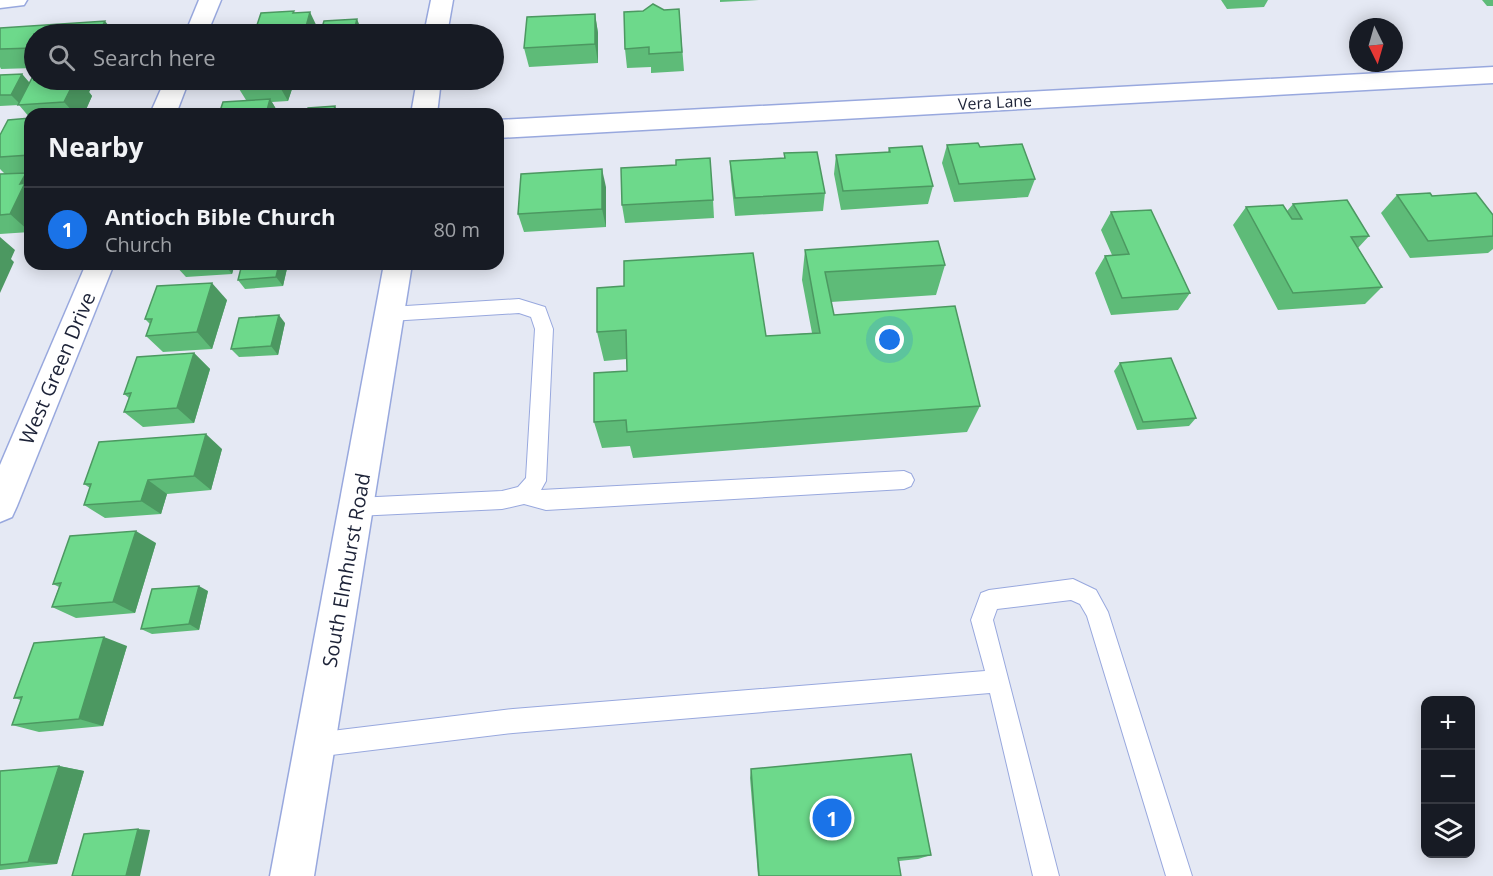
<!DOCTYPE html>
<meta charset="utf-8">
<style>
:root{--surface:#171b24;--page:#242831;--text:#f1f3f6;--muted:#9ea1a6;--line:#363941;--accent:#1a73e8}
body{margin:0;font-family:"Open Sans",sans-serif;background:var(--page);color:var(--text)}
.controls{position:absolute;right:18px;bottom:18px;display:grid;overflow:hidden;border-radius:12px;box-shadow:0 3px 15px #0003}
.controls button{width:54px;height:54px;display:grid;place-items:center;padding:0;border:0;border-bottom:2px solid var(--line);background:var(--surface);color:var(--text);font:30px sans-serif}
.compass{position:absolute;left:1349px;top:18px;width:54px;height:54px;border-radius:50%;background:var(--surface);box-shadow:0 3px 15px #0003;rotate:175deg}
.you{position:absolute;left:890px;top:340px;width:21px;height:21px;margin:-15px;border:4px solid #fff;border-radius:50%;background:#1a73e8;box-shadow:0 0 0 9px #1a73e833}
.badge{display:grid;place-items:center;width:39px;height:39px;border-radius:50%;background:var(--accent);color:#fff;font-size:20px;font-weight:700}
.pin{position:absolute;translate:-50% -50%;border:3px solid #fff;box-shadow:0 2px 6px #0006}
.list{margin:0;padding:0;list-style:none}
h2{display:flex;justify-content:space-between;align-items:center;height:78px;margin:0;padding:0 24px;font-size:26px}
h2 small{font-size:20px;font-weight:400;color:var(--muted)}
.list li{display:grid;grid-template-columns:39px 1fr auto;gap:18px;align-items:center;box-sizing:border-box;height:84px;padding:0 24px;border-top:2px solid var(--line)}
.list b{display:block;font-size:22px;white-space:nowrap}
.list p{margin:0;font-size:20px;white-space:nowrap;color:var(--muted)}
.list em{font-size:20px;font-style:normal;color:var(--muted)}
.icon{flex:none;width:33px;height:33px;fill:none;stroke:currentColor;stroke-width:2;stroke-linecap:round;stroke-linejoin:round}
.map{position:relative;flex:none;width:1493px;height:876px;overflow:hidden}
.search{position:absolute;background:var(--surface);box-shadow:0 3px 15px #0003;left:24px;top:24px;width:480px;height:66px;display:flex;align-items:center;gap:15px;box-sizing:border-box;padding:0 21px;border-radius:33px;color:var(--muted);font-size:22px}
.panel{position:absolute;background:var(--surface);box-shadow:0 3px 15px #0003;left:24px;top:108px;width:480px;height:162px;border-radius:18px}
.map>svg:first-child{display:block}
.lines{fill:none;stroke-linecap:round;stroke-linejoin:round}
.service-casing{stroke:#98a8de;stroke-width:2}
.minor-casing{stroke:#98a8de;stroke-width:3}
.primary-casing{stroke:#98a8de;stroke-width:3}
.service{fill:#fff;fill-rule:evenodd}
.minor{fill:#fff;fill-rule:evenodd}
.primary{fill:#fff;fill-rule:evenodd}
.wall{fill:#5ebb78}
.shaded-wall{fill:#4c9861}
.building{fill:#6dd98b;stroke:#4c9861;stroke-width:1.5}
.labels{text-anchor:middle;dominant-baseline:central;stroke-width:4.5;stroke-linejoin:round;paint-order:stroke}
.far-street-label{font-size:16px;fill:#1c2237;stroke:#fff}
.street-label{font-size:20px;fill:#1c2237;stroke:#fff}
</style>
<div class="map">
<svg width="1493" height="876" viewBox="0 0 1493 876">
<rect width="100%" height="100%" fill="#e5e9f4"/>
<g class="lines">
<defs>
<g id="service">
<path d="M519,299L545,307L553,329L546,481L541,490L904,471L911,474L914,480L911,486L904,489L546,510L524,504L502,509L356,516L349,514L346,507L349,500L356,498L502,491L518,487L526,478L535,329L531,317L519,313L390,321L384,319L381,314L384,309L390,307Z"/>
<path d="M1073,579L1096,590L1108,612L1192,876H1166L1087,616L1080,604L1071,600L997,609L993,620L1059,876H1033L990,693L513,733L315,757L307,753L303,745L307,737L315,733L513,709L985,671L971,620L981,593L989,590Z"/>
</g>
<g id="minor">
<path d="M0,0H27L24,5L0,8Z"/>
<path d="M199,0H221L207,34H185Z"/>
<path d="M1493,67V83L498,138V120Z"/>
<path d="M165,80H189L176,114H150Z"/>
<path d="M86,264H114L17,506L12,517L0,522V465Z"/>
</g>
<g id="primary">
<path d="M431,0H453L447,34H424Z"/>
<path d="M417,80H441L437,114H411Z"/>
<path d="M384,264H412L314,876H270Z"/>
</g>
</defs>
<use href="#service" class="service-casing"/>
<use href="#minor" class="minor-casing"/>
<use href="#primary" class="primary-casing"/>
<use href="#service" class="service"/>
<use href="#minor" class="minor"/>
<use href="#primary" class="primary"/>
</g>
<g class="wall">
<path d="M720,0H759L720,2Z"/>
<path d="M1221,0H1268L1264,7L1227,9Z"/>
<path d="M1482,0H1493V6H1487Z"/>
<path d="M679,9L684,71L651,73V67L627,68L625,49L664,10Z"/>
<path d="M595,14L598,33V63L529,67L524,48Z"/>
<path d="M0,28L34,34V68L1,69L0,67Z"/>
<path d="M22,74L30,83L34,80H86L92,87L89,92L92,96L84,114H30V118L19,105L0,106V75Z"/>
<path d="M238,80H295L288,101L272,102L279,114L246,100L236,84Z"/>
<path d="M30,118V174H28L30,177V232L0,234V174H5L0,169V135Z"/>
<path d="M947,145L980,147L1035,179L1028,197L954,202L942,163Z"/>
<path d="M889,148L933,186L928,204L841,210L834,174L836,155L888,152Z"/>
<path d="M784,153L825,193L823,211L735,216L731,180L730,161L784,158Z"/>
<path d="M606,187V227L524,232L518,214Z"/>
<path d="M1397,195L1432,196L1493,215V249L1488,253L1410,258L1381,213Z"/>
<path d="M713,200L714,218L625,223L622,205Z"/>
<path d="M1293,204L1369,236L1358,248L1382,287L1365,304L1278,310L1233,225L1246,207L1287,211Z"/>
<path d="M1111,212L1190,293L1178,310L1111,315L1095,273L1105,256L1112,255L1101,230Z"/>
<path d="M805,250L945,265L936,295L831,302L834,315L980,406L967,432L633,458L630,446L602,448L594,422L627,371V359L604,361L597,332V288L766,336L812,333L802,280Z"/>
<path d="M174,264H235L232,274L186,277Z"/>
<path d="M288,264L283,286L245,289L238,280Z"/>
<path d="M227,300L212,349L163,352L146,336L150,324L145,319Z"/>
<path d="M285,323L278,355L239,357L231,349Z"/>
<path d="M194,353L210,369L194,423L143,427L124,412L129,398L124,394Z"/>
<path d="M1120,363L1196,418L1189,426L1137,430L1114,371Z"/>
<path d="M222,449L211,490L167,494L161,514L105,518L84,505L90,488L84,484Z"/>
<path d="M156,543L135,613L76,618L52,607L59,587L53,584Z"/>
<path d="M208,591L199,630L152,634L141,629Z"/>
<path d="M127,646L103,726L39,732L12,725L21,700L14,698Z"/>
<path d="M59,766L84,771L57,864L0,870V771Z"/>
<path d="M751,769L931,855L918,859L899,861L901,876H758L750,778Z"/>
</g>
<g class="shaded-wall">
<path d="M310,12L319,31L318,34H304Z"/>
<path d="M595,14L598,33V63L595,44Z"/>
<path d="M357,19L361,29L360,34H353Z"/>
<path d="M105,21L115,34H98Z"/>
<path d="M22,74L30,84L20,104L11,95Z"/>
<path d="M74,80H86L92,87L89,92L92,96L84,114H75L64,102Z"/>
<path d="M278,80H295L288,101L277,82Z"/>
<path d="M270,99L279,114H266Z"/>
<path d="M335,106L339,114H333Z"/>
<path d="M602,169L606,187V227L602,209Z"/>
<path d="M26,173L30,177V232L10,214L20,184Z"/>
<path d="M0,237L15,250L11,259L14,262L0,293Z"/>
<path d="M224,264H235L232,274Z"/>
<path d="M279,264H288L283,286L276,277Z"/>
<path d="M212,283L227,300L212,349L197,332Z"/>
<path d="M279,315L285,323L278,355L271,346Z"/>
<path d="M194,353L210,369L194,423L177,408Z"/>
<path d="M206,434L222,449L211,490L194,476Z"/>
<path d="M148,480L167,494L161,514L141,501Z"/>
<path d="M136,531L156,543L135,613L113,602Z"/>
<path d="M199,586L208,591L199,630L189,624Z"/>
<path d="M104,637L127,646L103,726L79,719Z"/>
<path d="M59,766L84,771L57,864L28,862Z"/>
<path d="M138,829L150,830L140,876H126Z"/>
</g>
<g class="building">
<path d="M653,4L664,10L679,9L682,52L649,54V47L625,49L624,12L643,11Z"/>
<path d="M294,11L293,13L310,12L304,34H254L261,13Z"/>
<path d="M595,14V44L524,48L527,17Z"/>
<path d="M357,19L353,34H320L324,21Z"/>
<path d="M105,21L98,34H34V48L0,49V28Z"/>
<path d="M22,74L11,95H0V75Z"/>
<path d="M34,74V80H75L64,102L18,105Z"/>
<path d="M238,80H278L277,82L236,84Z"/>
<path d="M270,99L266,114H219L223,102Z"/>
<path d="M335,106L333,114H306L308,108Z"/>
<path d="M30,118V155L0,157V135L8,120Z"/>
<path d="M978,143L980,147L1022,144L1035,179L959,184L947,145Z"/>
<path d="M922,146L933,186L843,191L836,155L890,152L889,148Z"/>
<path d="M817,152L825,193L735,198L730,161L785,158L784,153Z"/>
<path d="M710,158L713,200L622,205L621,168L676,165V160Z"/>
<path d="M602,169V209L518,214L521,174Z"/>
<path d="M26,173L20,184L25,183L10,214L0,215V174Z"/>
<path d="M1430,193L1432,196L1476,193L1493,215V236L1428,241L1397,195Z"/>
<path d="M1347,200L1369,236L1351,237L1382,287L1293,293L1246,207L1283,205L1292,219H1302L1293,204Z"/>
<path d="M1151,210L1190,293L1122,298L1105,256L1129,254L1111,212Z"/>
<path d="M938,241L945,265L825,272L834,315L955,306L980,406L627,432L626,420L594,422V373L627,371L626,330L597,332V288L624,286V261L753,253L766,336L820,333L805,250Z"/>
<path d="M242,264H279L276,277L238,280Z"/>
<path d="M212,283L197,332L146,336L152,319H145L157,286Z"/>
<path d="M279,315L271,346L231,349L239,318Z"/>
<path d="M194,353L177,408L124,412L131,393L124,394L137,357Z"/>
<path d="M1171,358L1196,418L1143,422L1120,363Z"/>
<path d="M206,434L194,476L148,480L141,501L84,505L91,484H84L99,442Z"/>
<path d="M136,531L113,602L52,607L61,583L53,584L70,536Z"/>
<path d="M199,586L189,624L141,629L152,589Z"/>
<path d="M104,637L79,719L12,725L22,697L14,698L34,643Z"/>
<path d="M911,754L931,855L898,858L901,876H759L751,769Z"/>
<path d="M59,766L28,862L0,865V771Z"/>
<path d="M138,829L126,876H72L84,834Z"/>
</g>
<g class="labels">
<g class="far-street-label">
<text transform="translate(995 102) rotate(-3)">Vera Lane</text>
</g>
<g class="street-label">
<text transform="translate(57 368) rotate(-67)">West Green Drive</text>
<text transform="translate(346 570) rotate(-80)">South Elmhurst Road</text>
</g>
</g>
</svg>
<div class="controls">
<button>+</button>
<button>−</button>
<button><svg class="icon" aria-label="layers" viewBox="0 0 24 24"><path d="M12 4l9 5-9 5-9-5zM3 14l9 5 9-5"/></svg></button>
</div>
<svg class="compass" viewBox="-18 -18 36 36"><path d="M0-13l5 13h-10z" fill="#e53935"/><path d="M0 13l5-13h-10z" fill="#9ea1a6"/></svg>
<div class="you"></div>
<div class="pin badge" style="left:832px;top:818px">1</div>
<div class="search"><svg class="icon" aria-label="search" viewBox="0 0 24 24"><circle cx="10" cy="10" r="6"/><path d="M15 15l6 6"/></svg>Search here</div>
<section class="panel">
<h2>Nearby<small></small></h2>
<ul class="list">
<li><span class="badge">1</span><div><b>Antioch Bible Church</b><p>Church</p></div><em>80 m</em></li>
</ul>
</section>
</div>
